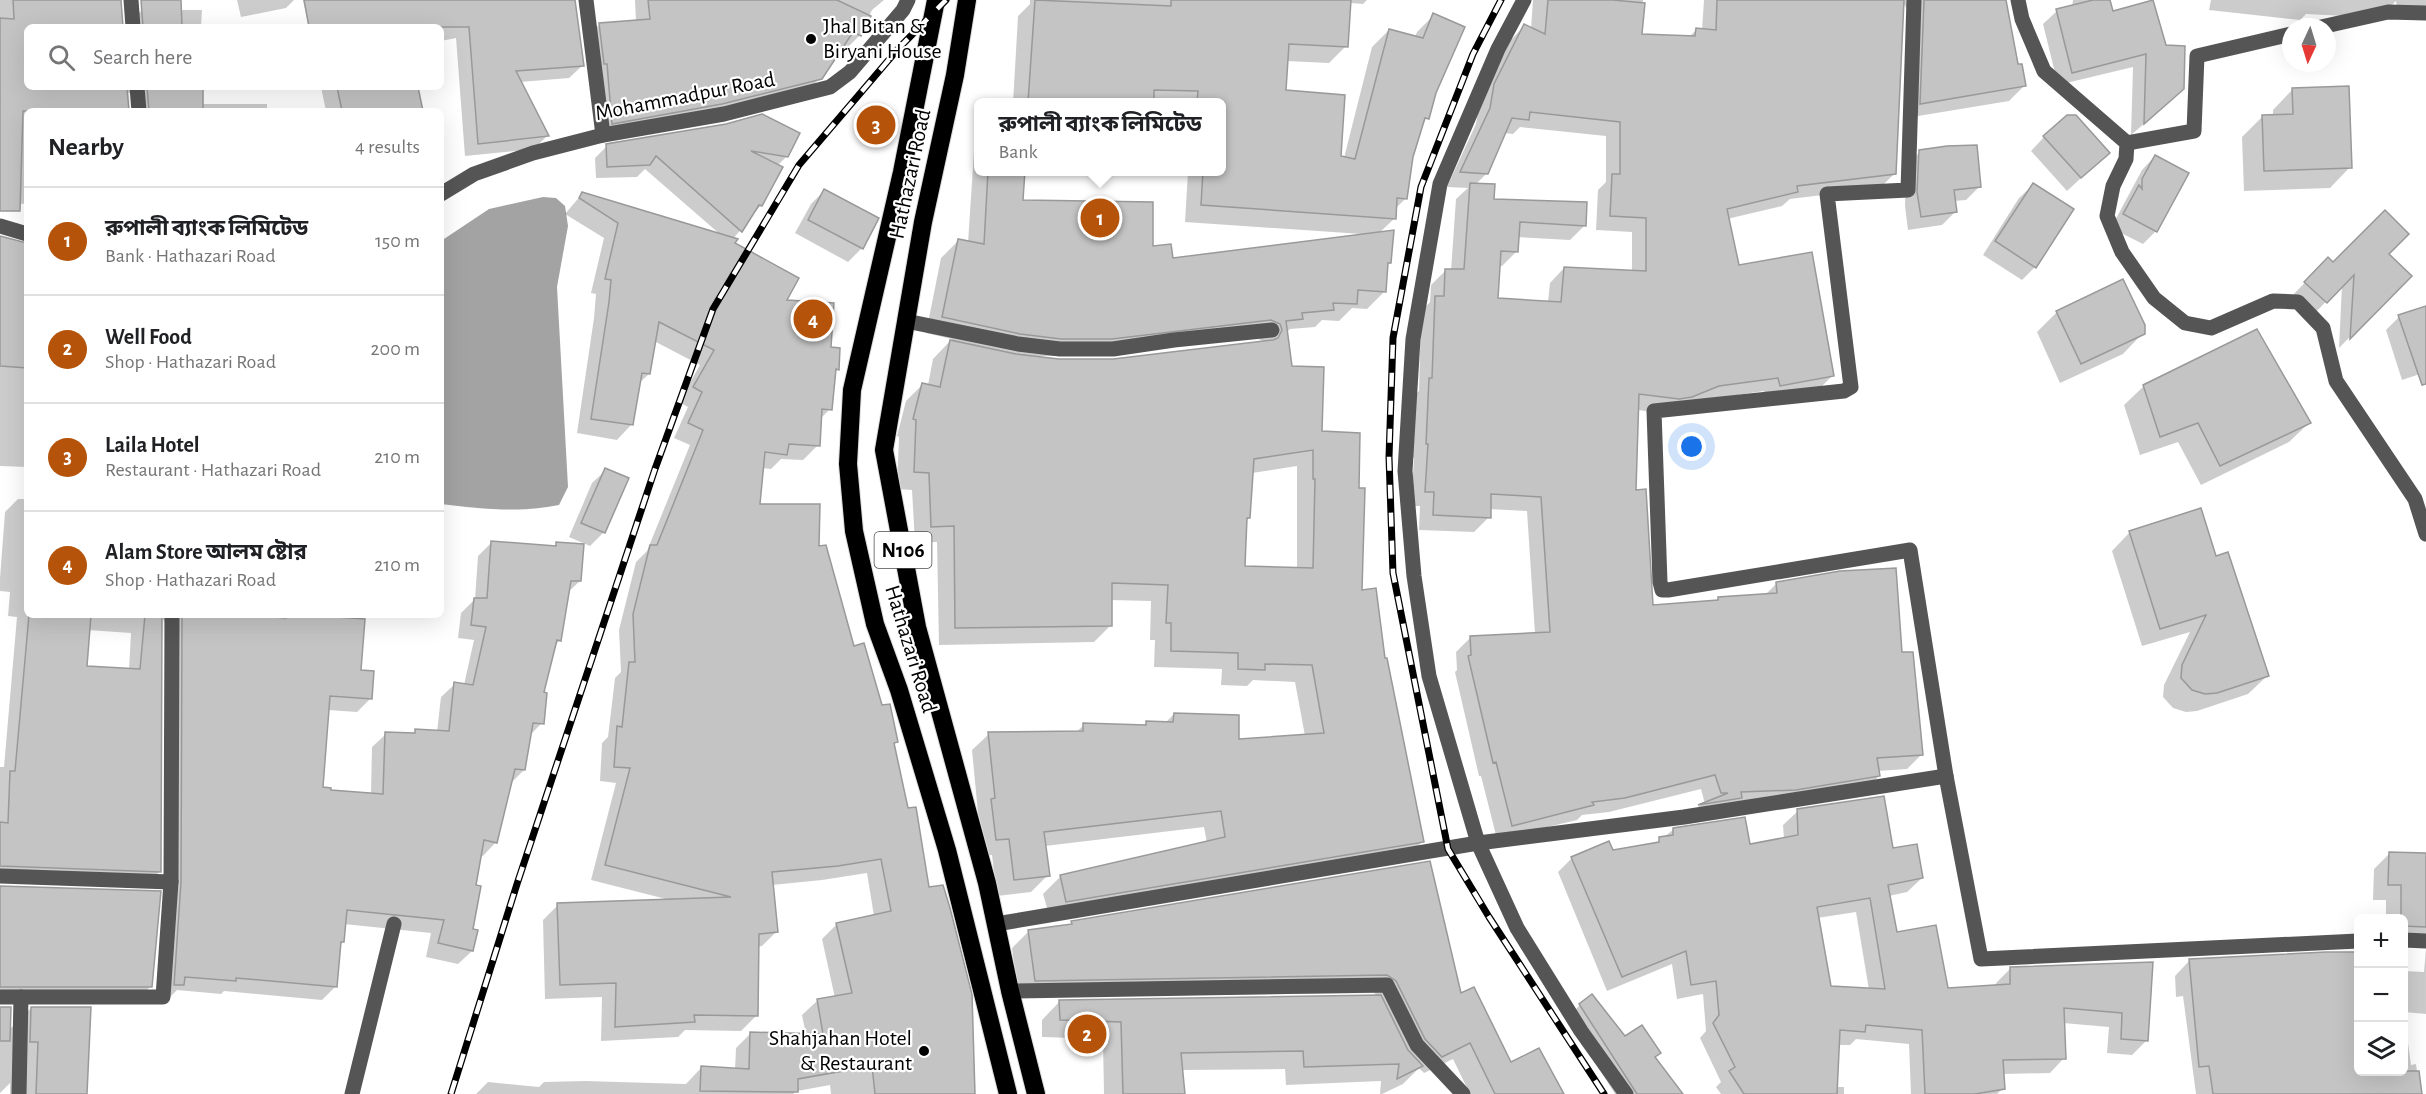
<!DOCTYPE html>
<meta charset="utf-8">
<style>
:root{--surface:#fff;--page:#f6f6f6;--text:#202124;--muted:#757577;--line:#e0e0e0;--accent:#b45309}
body{margin:0;font-family:"Alegreya Sans","Noto Sans Bengali",sans-serif;background:var(--page);color:var(--text)}
.controls{position:absolute;right:18px;bottom:18px;display:grid;overflow:hidden;border-radius:9px;box-shadow:0 6px 24px #0002}
.controls button{width:54px;height:54px;display:grid;place-items:center;padding:0;border:0;border-bottom:2px solid var(--line);background:var(--surface);color:var(--text);font:30px sans-serif}
.compass{position:absolute;left:2282px;top:18px;width:54px;height:54px;border-radius:50%;background:var(--surface);box-shadow:0 6px 24px #0002;rotate:184deg}
.you{position:absolute;left:1692px;top:447px;width:21px;height:21px;margin:-15px;border:4px solid #fff;border-radius:50%;background:#1a73e8;box-shadow:0 0 0 9px #1a73e833}
.badge{display:grid;place-items:center;width:39px;height:39px;border-radius:50%;background:var(--accent);color:#fff;font-size:20px;font-weight:700}
.pin{position:absolute;translate:-50% -50%;border:3px solid #fff;box-shadow:0 2px 6px #0006}
.popup{position:absolute;left:974px;top:98px;width:252px;height:78px;box-sizing:border-box;display:grid;place-content:center;border-radius:9px;background:var(--surface);filter:drop-shadow(0 2px 4px #0005);font-size:20px;white-space:nowrap;color:var(--muted)}
.popup b{font-size:22px;color:var(--text)}
.popup::after{content:'';position:absolute;left:50%;top:100%;margin-left:-12px;border:12px solid transparent;border-top-color:var(--surface)}
.list{margin:0;padding:0;list-style:none}
h2{display:flex;justify-content:space-between;align-items:center;height:78px;margin:0;padding:0 24px;font-size:26px}
h2 small{font-size:20px;font-weight:400;color:var(--muted)}
.list li{display:grid;grid-template-columns:39px 1fr auto;gap:18px;align-items:center;box-sizing:border-box;height:108px;padding:0 24px;border-top:2px solid var(--line)}
.list b{display:block;font-size:22px;white-space:nowrap}
.list p{margin:0;font-size:20px;white-space:nowrap;color:var(--muted)}
.list em{font-size:20px;font-style:normal;color:var(--muted)}
.icon{flex:none;width:33px;height:33px;fill:none;stroke:currentColor;stroke-width:2;stroke-linecap:round;stroke-linejoin:round}
.map{position:relative;flex:none;width:2426px;height:1094px;overflow:hidden}
.search{position:absolute;background:var(--surface);box-shadow:0 6px 24px #0002;left:24px;top:24px;width:420px;height:66px;display:flex;align-items:center;gap:15px;box-sizing:border-box;padding:0 21px;border-radius:9px;color:var(--muted);font-size:22px}
.panel{position:absolute;background:var(--surface);box-shadow:0 6px 24px #0002;left:24px;top:108px;width:420px;height:510px;border-radius:9px}
.map>svg:first-child{display:block}
.water{fill:#a3a3a3}
.shadow{fill:#0003;fill-rule:evenodd}
.building{fill:#c4c4c4;stroke:#999;stroke-width:1.5;fill-rule:evenodd}
.lines{fill:none;stroke-linecap:round;stroke-linejoin:round}
.highway-casing{stroke:#dbdbdb;stroke-width:20}
.minor{stroke:#555;stroke-width:15}
.highway{stroke:#000;stroke-width:18}
.rail-casing{stroke:#000;stroke-width:7}
.rail{stroke:#fff;stroke-width:4.5;stroke-dasharray:14;stroke-linecap:butt}
.poi-dot{fill:#000;stroke:#fff;stroke-width:2}
.labels{text-anchor:middle;dominant-baseline:central;stroke-width:4.5;stroke-linejoin:round;paint-order:stroke}
.shield{fill:#fff;stroke:#4c4c4c;stroke-width:1.5}
.shield-label{font-size:21px;font-weight:bold;fill:#000}
.poi-label{font-size:22px;fill:#000;stroke:#fff;text-anchor:start}
.street-label{font-size:22px;fill:#000;stroke:#fff}
</style>
<div class="map">
<svg width="2426" height="1094" viewBox="0 0 2426 1094">
<rect width="100%" height="100%" fill="#fff"/>
<path class="water" d="M543,197L556,198L565,206L568,226L557,287L568,487L559,505C521,513 479,509 441,504V241L489,209Z"/>
<g class="shadow">
<path d="M0,0H53L122,27H27V87H201V104H267V111H133L132,94L127,92L128,111H27V204L0,203Z"/>
<path d="M237,0H294L286,8L241,17Z"/>
<path d="M303,0H574L583,65L569,78L520,82L547,136L534,149L465,156L456,38L441,41V27H309Z"/>
<path d="M635,0H884L872,10L860,35L847,48L842,46L820,78L806,92L599,136L586,38L599,25L636,22ZM846,30L857,32V35Z"/>
<path d="M1030,0H1278L1346,46L1329,63L1286,61L1284,91L1339,158H1344L1372,47L1389,30L1415,37L1417,32L1434,15L1435,92L1412,156L1405,199L1395,209V218L1379,233L1390,263L1386,266L1384,292L1367,309L1352,308L1339,321L1322,320L1315,327L1290,329L1286,333L1291,367L1320,433L1360,592L1384,660L1422,842L1405,859L1050,918L1043,894L1060,877L1207,843L1204,827L1045,846L1048,875L1031,892L997,896L992,855L979,856L974,817L978,813L972,750L989,734L1075,733L1084,725L1143,726L1147,722L1165,723L1174,714L1237,741L1305,736L1295,682L1253,680L1247,686L1221,685L1222,669L1154,667L1155,640H1150L1151,601L1110,600L1111,625L1094,642L939,645L937,542L915,543L912,490L897,489L899,437L897,436L906,401L923,384L928,385L933,359L952,339L926,333L941,258L958,241L968,243L974,152L978,148V172H1024L1022,201L1151,248L1171,260L1362,234L1185,222L1188,172H1222V103H1013L1018,16L1030,4ZM1253,337L1266,342L1113,360H1059L1039,358V356H1094ZM1297,466V569L1244,568L1246,521L1249,518L1252,473Z"/>
<path d="M1313,0H1367L1363,4Z"/>
<path d="M1533,0H1643L1640,35L1689,37L1696,30H1702L1704,0H2005L2017,66L2024,86L2009,101L1906,118L1910,15L1904,4L1895,173L1880,188L1790,199L1782,206L1727,219L1738,267L1833,375L1818,390L1765,399L1764,391L1703,400L1663,413L1637,410L1634,491L1652,607L1714,602L1718,598L1765,595L1777,583L1901,654L1921,755L1907,769L1878,771L1879,776L1864,791L1687,818L1699,806L1705,804L1701,789L1609,812L1582,815L1577,820L1497,839L1481,776H1479L1455,672L1457,670L1456,652L1471,637L1535,634L1527,511L1489,509V517L1474,532L1419,530L1420,506H1411L1414,458H1412L1415,394L1419,391L1421,312L1430,302L1431,285L1446,270L1451,271L1456,199L1468,188L1447,187L1476,124L1480,100L1510,41L1524,26L1531,29ZM1520,127L1606,136V182L1598,190L1596,230L1632,232V272L1564,268L1550,283L1548,302L1497,300L1498,266H1502L1517,251V237L1570,240L1585,225L1493,200L1475,185L1487,173L1504,133L1513,134Z"/>
<path d="M2073,0H2108L2106,15L2152,2L2168,103L2131,135L2133,67L2058,85L2043,24L2057,11L2072,7Z"/>
<path d="M2211,0H2426V10H2397L2396,1L2381,16L2365,17L2306,14L2300,20L2209,10Z"/>
<path d="M142,10H202L201,27H129V23Z"/>
<path d="M321,87H417L422,111H326Z"/>
<path d="M2293,89L2350,167L2330,188L2244,191L2242,137L2262,117L2273,116V110Z"/>
<path d="M726,125L787,156L777,166L761,205L733,239V244L829,349L837,369L834,372L830,409L819,420L818,445L803,460L781,459L771,469L762,468L758,505L818,547L853,648L896,742L893,745L907,810L928,889L974,1094H831L830,1085L797,1091L793,1094H476L488,1082L539,1087L544,1082L585,1081L686,1084L701,1068L735,1070L736,1048L751,1033L806,1035L802,1015L817,1001L835,998L822,939L837,924L874,916L867,873L822,880L772,885L777,931L762,946L757,947L756,1016L741,1031L685,1030L678,1037L601,1041L602,997L545,999L543,920L558,905L670,900L591,880L616,783L600,781L602,743L608,737L615,678L621,672L619,630L636,562L647,551L690,445L674,438L688,407L679,402L700,365L654,341L649,374L638,384L631,425L617,440L577,433L594,318L596,294L591,293L604,238L565,214L582,194L722,236L645,169L637,177L596,178L595,158L607,146Z"/>
<path d="M2044,137L2108,153L2067,191L2031,151Z"/>
<path d="M1920,152L1979,187L1966,200L1954,201L1956,211L1942,225L1908,230L1905,206L1906,165Z"/>
<path d="M2155,156L2156,231L2143,244L2111,228L2142,170Z"/>
<path d="M2033,185L2035,267L2022,280L1983,255L2019,198Z"/>
<path d="M824,191L862,248L848,262L795,233L811,204Z"/>
<path d="M27,230V467L0,466V238L26,245Z"/>
<path d="M2387,254L2410,276L2339,348L2342,285L2314,314L2293,295L2316,271L2333,264Z"/>
<path d="M2426,311V372L2402,380L2386,330L2399,317Z"/>
<path d="M2057,312L2143,333L2123,354L2060,383L2037,332Z"/>
<path d="M2144,386L2309,423L2289,442L2201,485L2178,442L2140,455L2124,405Z"/>
<path d="M606,470L604,532L590,546L569,537L592,483Z"/>
<path d="M18,499H27V615H363L359,671L370,699L357,712L328,710L321,788L329,791L371,794L372,747L386,734H412L416,731L437,732L441,697L455,684L464,685L474,640L458,638L461,613L475,599L478,556L491,543L553,547L557,544L580,581L568,592L560,640L553,647L542,694V723L529,736L524,770L510,784L496,842L483,856L480,855L474,887L472,951L458,964L426,957L431,933L344,924L343,942L339,946L336,986L322,1000L224,991L221,994L177,990L169,998V629L161,616L160,871L146,885L0,880V767H4L17,617L8,616L10,592L0,591V578L5,512ZM88,630L131,633L129,670L86,667Z"/>
<path d="M2130,532L2215,557L2267,676L2248,694L2197,711L2186,712L2173,708L2163,697L2164,685L2190,632L2142,646L2112,551Z"/>
<path d="M1798,811L1891,850L1922,878L1907,892L1889,896L1896,933L1946,990L1996,986V983L2010,969L2151,964L2147,1040L2132,1055L2107,1053L2109,1027L2063,1023L2064,1058L2050,1073L2002,1074L2003,1088L1997,1094H1911L1909,1044L1856,1039L1850,1045H1837L1835,1087H1844V1094H1721L1716,1087L1721,1082L1700,1038L1706,1031L1703,994L1677,999L1672,964L1607,991L1558,872L1572,858L1653,845L1673,830L1749,845L1784,839L1783,825ZM1856,912L1869,990L1830,988L1817,918Z"/>
<path d="M2389,854L2426,855V942L2404,941V918H2386V900H2373L2374,869Z"/>
<path d="M1429,863L1460,995L1510,1064L1562,1094H1470L1453,1059L1424,1073L1419,1068L1403,1084L1382,1094H1380L1381,1081L1286,1085L1285,1069L1182,1070L1184,1094H1104L1103,1039L1042,1037V1020L1060,1001L1378,996L1374,993L1018,997L1012,948L1029,931L1068,926L1072,923Z"/>
<path d="M0,887L159,893L151,986L137,1000L0,1002Z"/>
<path d="M2426,948V1014L2404,1012V971L2424,972Z"/>
<path d="M2326,954H2358V1072H2404V1013L2411,1065L2416,1064L2420,1094H2196L2183,996L2176,997L2175,976L2190,960Z"/>
<path d="M1580,1005L1653,1059L1680,1094H1615L1567,1018Z"/>
<path d="M0,1008L9,1030L31,1008L86,1094H10V1083L0,1093Z"/>
</g>
<g class="building">
<path d="M13,0H121L123,27H27V87H127L129,111H23L20,211H0V18L14,19Z"/>
<path d="M141,0H181L182,27H143Z"/>
<path d="M304,0H575L584,66L516,71L549,136L478,144L469,27H309Z"/>
<path d="M648,0H837L871,16L861,36L853,32L822,79L722,104L612,124L607,64H604L599,23L650,19Z"/>
<path d="M1035,0L1171,6V0H1351L1348,47L1289,44L1286,90L1345,95L1341,156L1355,159L1389,29L1423,38L1433,13L1465,27L1436,93L1429,119L1425,118L1413,157L1407,199L1397,198L1396,219L1201,205L1203,171H1221V102H1197L1198,91L1154,90V102H1028Z"/>
<path d="M1548,0H1613L1645,3L1642,34L1695,36L1696,28L1716,30L1717,0H1904L1896,174L1797,186L1798,192L1727,209L1739,265L1812,252L1834,376L1780,386L1778,378L1719,386L1692,397L1679,399L1639,394L1636,490L1646,489L1653,605L1718,600V597L1777,593L1776,582L1840,571L1896,568L1902,652H1913L1923,755L1877,758L1880,776L1796,790L1741,792L1742,798L1698,805L1728,793H1721L1715,775L1625,798L1592,802L1594,805L1512,826L1496,762L1493,763L1468,656L1471,655L1470,636L1550,632L1541,497L1491,494V518L1433,515L1434,492H1425L1428,444H1426L1429,378H1432L1435,296H1444L1445,269H1464L1470,183L1495,184L1494,199L1587,202L1586,226L1520,222L1518,252L1501,251L1498,298L1561,302L1564,267L1646,271V218L1610,216L1612,174H1620V122L1530,112L1529,120L1512,118L1488,174L1460,172L1490,108L1494,84L1524,24L1545,34Z"/>
<path d="M1924,0H2006L2018,64H2022L2026,86L1920,104Z"/>
<path d="M2093,0H2110L2113,11L2153,0L2166,45L2185,46L2184,89L2144,124L2146,54L2072,73L2056,9Z"/>
<path d="M2349,86L2352,168L2264,171L2262,115L2293,114L2292,88Z"/>
<path d="M147,87H203V111H149Z"/>
<path d="M337,87H418L423,111H342Z"/>
<path d="M762,114L800,133L788,157L751,151L783,167L762,206L759,205L742,232L656,156L650,165L607,167L606,144L726,124Z"/>
<path d="M2067,115H2076L2110,153L2081,178L2043,136Z"/>
<path d="M1977,145L1981,187L1954,190L1957,212L1921,217L1917,192L1919,150L1947,146Z"/>
<path d="M2155,155L2189,173L2157,232L2123,214L2139,185L2142,189V179Z"/>
<path d="M988,171H1025L1023,200L1153,202V246L1171,244L1173,258L1394,230L1391,263H1388L1386,292L1358,290L1357,304L1333,303L1334,310L1302,313L1303,319L1286,321L1292,366L1324,367L1322,431L1360,433L1359,488H1365L1362,590L1376,588L1385,658H1387L1424,842L1066,902L1060,875L1225,837L1221,811L1044,832L1050,876L1014,880L1009,839L996,840L991,799L995,798L988,732L1083,731V723L1146,725V721L1173,722L1174,713L1239,715V739L1324,733L1312,665L1265,664V670L1238,669V653L1171,651V623H1166L1168,585L1112,583V626L955,628L954,526L931,527L929,473L914,472L916,420L913,419L922,383L940,387L950,340L1016,354L1059,359H1113L1273,340L1278,338L1282,330L1280,324L1271,320L1112,339H1061L1020,334L942,317L958,239L984,244ZM1313,450V479H1315L1313,568L1245,566L1247,518H1250L1254,459Z"/>
<path d="M2033,183L2074,209L2036,268L1995,241Z"/>
<path d="M824,189L879,218L863,249L808,220Z"/>
<path d="M582,192L738,239L735,243L799,278L787,300L834,303L831,347L840,348L839,370L836,369L832,410L822,409L820,446L789,444L787,455L765,452L760,504H820L819,546L826,545L854,646L864,643L882,705L890,704L898,742L894,743L908,808L916,807L929,887L943,885L950,908L972,994L975,1094H875L872,1066L798,1079V1092L700,1091L701,1066L749,1069L750,1032L823,1034L817,999L852,993L836,923L891,911L881,859L838,866L772,872L778,932L759,934L758,1016L694,1015L695,1022L615,1027L616,983L560,985L557,903L731,897L605,865L630,768L614,767L617,726L622,727L629,662H635L633,614L650,545H657L703,430L688,423L702,392L693,387L714,350L659,322L650,374L642,373L633,425L591,419L609,302L611,280L605,279L618,223L579,198Z"/>
<path d="M2385,210L2409,234L2389,254L2412,276L2350,339L2354,275L2327,303L2304,282L2328,257L2333,262Z"/>
<path d="M0,236L27,243V368L0,366Z"/>
<path d="M2123,279L2145,325V334L2081,364L2056,311Z"/>
<path d="M2426,306V384L2422,385L2398,315Z"/>
<path d="M2257,329L2311,423L2220,466L2198,423L2160,437L2143,385Z"/>
<path d="M605,468L629,478L605,533L581,523Z"/>
<path d="M2201,508L2216,556L2228,552L2269,676L2217,693L2205,694L2192,690L2181,678L2182,665L2206,615L2160,629L2129,531Z"/>
<path d="M491,541L556,546V542L584,544L581,581H571L561,641L557,640L544,692L547,693L544,724L533,723L525,770L515,769L497,843L484,840L476,885L481,886L473,929L478,930L473,951L438,943L444,920L347,910L344,942H341L337,987L236,978V981L185,977L184,985H174L181,882L182,615H248L286,618V615H308L365,619L361,670L374,671L372,699L330,696L323,787L331,788V790L383,794L385,732L415,733V729L449,731L454,682L473,685L486,627L471,625L474,598H487Z"/>
<path d="M29,615H91L87,666L140,669L145,615H162L161,872L0,866V822L8,823L10,771H15Z"/>
<path d="M1884,796L1893,848L1917,844L1923,878L1888,885L1897,932L1936,925L1948,988L2010,984V967L2153,962L2148,1041L2121,1039L2122,1013L2064,1008L2066,1059L2003,1060L2005,1089L1975,1094H1925L1922,1030L1866,1025L1865,1032L1840,1030L1837,1094H1744L1729,1071L1735,1067L1713,1023L1719,1015L1716,981L1691,985L1686,951L1622,977L1571,857L1609,841L1613,850L1659,842V837L1673,835V828L1745,817L1750,844L1798,835L1797,809ZM1870,898L1885,989L1831,986L1817,907Z"/>
<path d="M2389,852L2426,853V927L2403,926V918L2401,915V885H2388Z"/>
<path d="M1430,861L1461,993L1474,987L1511,1062L1539,1048L1564,1094H1495L1470,1043L1442,1057L1425,1039L1396,981L1387,975L1035,981L1028,930L1072,924L1071,921Z"/>
<path d="M0,886L161,891L152,987H0Z"/>
<path d="M2326,952H2358V1071H2419L2422,1094H2213L2209,1066L2199,1067L2189,959Z"/>
<path d="M1592,994L1625,1036L1642,1025L1661,1053L1655,1057L1683,1094H1637L1579,1004Z"/>
<path d="M1381,995L1408,1050L1423,1066L1397,1079L1399,1064L1304,1067L1303,1051L1181,1053L1185,1094H1123L1121,1022L1060,1020L1059,1000Z"/>
<path d="M0,1007H11L10,1041H0Z"/>
<path d="M31,1007H91L87,1094H36L38,1042H30Z"/>
</g>
<g class="lines">
<defs>
<g id="highway">
<path d="M936,0L902,172L852,390L848,464L854,531L875,624L899,690L947,850L1008,1094"/>
<path d="M967,0L955,75L923,222L884,450L917,627L987,883L1010,991L1036,1094"/>
</g>
</defs>
<use href="#highway" class="highway-casing"/>
<g class="minor">
<path d="M131,0L133,27"/>
<path d="M586,0L603,135"/>
<path d="M1524,0L1498,49L1440,184L1413,339L1405,471L1414,576L1429,676L1478,843L1517,928L1581,1031L1626,1094"/>
<path d="M1914,0L1908,190L1827,194L1851,387L1844,391L1654,411L1660,582L1662,590H1668L1910,550L1946,776"/>
<path d="M2018,0L2022,19L2044,71L2127,143L2126,159L2113,186L2107,216L2122,252L2154,298L2185,323L2211,328L2273,301L2298,302L2323,328L2336,381L2415,499L2426,534"/>
<path d="M2321,27L2388,12L2426,13"/>
<path d="M137,87L139,111"/>
<path d="M2127,143L2194,131L2197,56L2291,34"/>
<path d="M441,194L474,174L533,153L603,135L724,114L830,87L850,72L903,10L908,0"/>
<path d="M0,226L27,234"/>
<path d="M906,321L1018,344L1060,349H1113L1174,340L1272,330"/>
<path d="M0,876L171,882L172,615"/>
<path d="M996,924L1478,843L1684,817L1946,776L1981,959L2358,941"/>
<path d="M2404,940L2426,941"/>
<path d="M1010,991L1387,985L1417,1045L1463,1094"/>
<path d="M0,997H21L19,1094"/>
<path d="M21,997H163L171,882"/>
<path d="M352,1094L394,924"/>
</g>
<use href="#highway" class="highway"/>
<defs>
<g id="rail">
<path d="M1501,0L1473,54L1421,187L1393,338L1389,457L1393,573L1448,849L1489,917L1604,1094"/>
<path d="M451,1094L517,884L655,469L713,309L799,165L898,49L946,0"/>
</g>
</defs>
<use href="#rail" class="rail-casing"/>
<use href="#rail" class="rail"/>
</g>
<g class="poi-dot">
<circle cx="811" cy="39" r="6"/>
<circle cx="924" cy="1051" r="6"/>
</g>
<g class="labels">
<rect class="shield" x="874.5" y="532" width="57" height="36" rx="4.5"/>
<g class="shield-label">
<text x="903" y="550">N106</text>
</g>
<g class="poi-label">
<text x="823" y="26">Jhal Bitan &amp;<tspan x="823" dy="25">Biryani House</tspan></text>
<text x="912" y="1038" text-anchor="end">Shahjahan Hotel<tspan x="912" dy="25">&amp; Restaurant</tspan></text>
</g>
<g class="street-label">
<text transform="translate(685 96) rotate(-11)">Mohammadpur Road</text>
<text transform="translate(910 174) rotate(-78)">Hathazari Road</text>
<text transform="translate(911 649) rotate(73)">Hathazari Road</text>
</g>
</g>
</svg>
<div class="controls">
<button>+</button>
<button>−</button>
<button><svg class="icon" aria-label="layers" viewBox="0 0 24 24"><path d="M12 4l9 5-9 5-9-5zM3 14l9 5 9-5"/></svg></button>
</div>
<svg class="compass" viewBox="-18 -18 36 36"><path d="M0-13l5 13h-10z" fill="#e53935"/><path d="M0 13l5-13h-10z" fill="#757577"/></svg>
<div class="you"></div>
<div class="pin badge" style="left:1100px;top:218px">1</div>
<div class="popup"><b>রুপালী ব্যাংক লিমিটেড</b>Bank</div>
<div class="pin badge" style="left:1087px;top:1034px">2</div>
<div class="pin badge" style="left:876px;top:125px">3</div>
<div class="pin badge" style="left:813px;top:319px">4</div>
<div class="search"><svg class="icon" aria-label="search" viewBox="0 0 24 24"><circle cx="10" cy="10" r="6"/><path d="M15 15l6 6"/></svg>Search here</div>
<section class="panel">
<h2>Nearby<small>4 results</small></h2>
<ul class="list">
<li><span class="badge">1</span><div><b>রুপালী ব্যাংক লিমিটেড</b><p>Bank · Hathazari Road</p></div><em>150 m</em></li>
<li><span class="badge">2</span><div><b>Well Food</b><p>Shop · Hathazari Road</p></div><em>200 m</em></li>
<li><span class="badge">3</span><div><b>Laila Hotel</b><p>Restaurant · Hathazari Road</p></div><em>210 m</em></li>
<li><span class="badge">4</span><div><b>Alam Store আলম ষ্টোর</b><p>Shop · Hathazari Road</p></div><em>210 m</em></li>
</ul>
</section>
</div>
